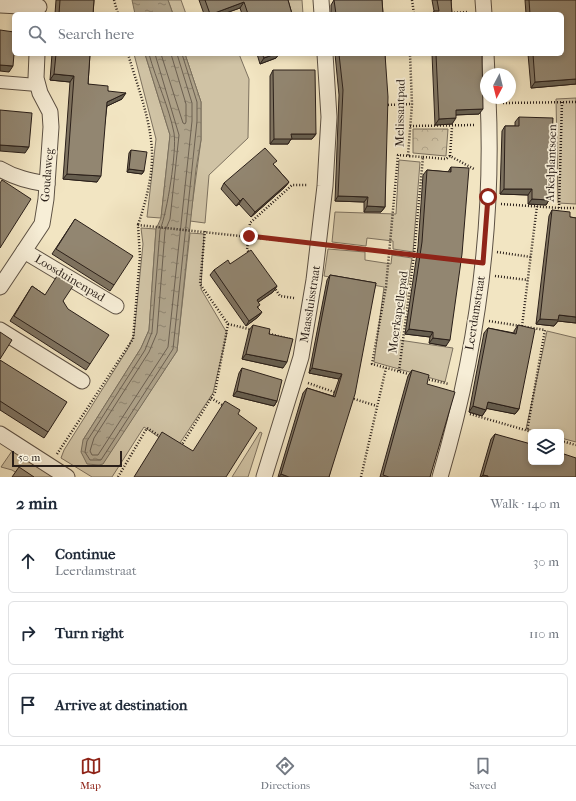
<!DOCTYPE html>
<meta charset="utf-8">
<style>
:root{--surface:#fff;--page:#f6f6f7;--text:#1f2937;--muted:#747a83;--line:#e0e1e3;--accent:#8f2418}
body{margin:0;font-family:"IM FELL French Canon",serif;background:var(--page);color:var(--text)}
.controls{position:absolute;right:12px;bottom:12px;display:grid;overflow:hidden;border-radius:6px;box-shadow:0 2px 6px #0003}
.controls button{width:36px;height:36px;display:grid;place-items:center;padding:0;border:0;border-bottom:1px solid var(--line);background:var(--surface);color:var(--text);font:20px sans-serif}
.compass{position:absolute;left:480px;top:68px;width:36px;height:36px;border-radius:50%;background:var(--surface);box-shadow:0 2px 6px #0003;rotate:187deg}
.scale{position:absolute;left:12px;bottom:10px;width:110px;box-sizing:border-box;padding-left:4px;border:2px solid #2a1f19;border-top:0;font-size:11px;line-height:14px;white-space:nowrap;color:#2a1f19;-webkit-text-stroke:3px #f7eed7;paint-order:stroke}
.stop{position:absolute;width:12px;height:12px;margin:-9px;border:3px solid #8f2418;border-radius:50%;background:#fff}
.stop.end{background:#8f2418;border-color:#fff;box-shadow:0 1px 4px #0008}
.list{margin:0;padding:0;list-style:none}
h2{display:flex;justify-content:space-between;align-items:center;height:52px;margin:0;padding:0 16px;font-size:17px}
h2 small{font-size:13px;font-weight:400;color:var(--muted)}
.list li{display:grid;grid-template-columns:26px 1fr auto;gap:12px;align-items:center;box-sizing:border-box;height:64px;margin:0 8px 8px;padding:0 8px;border:1px solid var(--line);border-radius:6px}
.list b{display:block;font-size:15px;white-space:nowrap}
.list p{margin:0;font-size:13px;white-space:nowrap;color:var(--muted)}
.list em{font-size:13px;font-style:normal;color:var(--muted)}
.icon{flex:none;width:22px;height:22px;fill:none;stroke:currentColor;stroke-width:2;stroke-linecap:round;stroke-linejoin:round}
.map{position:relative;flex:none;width:576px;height:477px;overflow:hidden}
.search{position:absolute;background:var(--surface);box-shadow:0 2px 6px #0003;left:12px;right:12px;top:12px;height:44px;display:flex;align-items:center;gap:10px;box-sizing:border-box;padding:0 14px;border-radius:6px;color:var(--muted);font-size:15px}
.sheet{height:268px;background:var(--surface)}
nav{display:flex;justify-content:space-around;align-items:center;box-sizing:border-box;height:56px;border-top:1px solid var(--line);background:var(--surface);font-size:11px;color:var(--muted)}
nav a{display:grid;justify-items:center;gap:2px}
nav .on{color:var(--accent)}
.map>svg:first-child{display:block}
.green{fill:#d0c3a5;stroke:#7d715f}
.park{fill:url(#park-crowns);stroke:#7d715f}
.water{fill:url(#water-ripples);stroke:#796e5c}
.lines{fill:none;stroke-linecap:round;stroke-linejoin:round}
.shore{stroke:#6c6051;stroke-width:1}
.pedestrian-casing{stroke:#5c5043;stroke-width:14}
.minor-casing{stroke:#5c5043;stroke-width:17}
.path{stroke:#2a1f19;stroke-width:2.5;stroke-dasharray:1 2;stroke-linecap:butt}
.pedestrian{stroke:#f7eed7;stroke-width:12}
.minor{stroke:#f7eed7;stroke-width:15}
.wall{fill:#7e7361;stroke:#2a1f19}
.shaded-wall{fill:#665e4f;stroke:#2a1f19}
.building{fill:#928671;stroke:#2a1f19}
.route{stroke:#8f2418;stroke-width:5}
.labels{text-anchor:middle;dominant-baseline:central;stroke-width:3.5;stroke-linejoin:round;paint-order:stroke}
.street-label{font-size:12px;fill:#2a1f19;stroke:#f7eed7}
</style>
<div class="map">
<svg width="576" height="477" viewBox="0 0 576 477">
<defs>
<pattern id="park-crowns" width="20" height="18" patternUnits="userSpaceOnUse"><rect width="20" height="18" fill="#d0c3a5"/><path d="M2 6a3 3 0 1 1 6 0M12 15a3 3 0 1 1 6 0" fill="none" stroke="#b3a78d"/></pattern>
<pattern id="water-ripples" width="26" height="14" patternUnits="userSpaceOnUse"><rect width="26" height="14" fill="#aea289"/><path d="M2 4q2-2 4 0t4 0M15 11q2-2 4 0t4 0" fill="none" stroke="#8e836f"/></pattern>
</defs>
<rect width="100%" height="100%" fill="#f2e5c2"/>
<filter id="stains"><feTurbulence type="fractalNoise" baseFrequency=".005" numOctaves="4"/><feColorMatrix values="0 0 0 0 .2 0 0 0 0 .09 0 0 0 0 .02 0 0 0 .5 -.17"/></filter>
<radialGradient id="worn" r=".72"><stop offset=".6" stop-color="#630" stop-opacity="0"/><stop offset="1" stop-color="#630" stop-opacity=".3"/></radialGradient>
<g class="green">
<path d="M168,0H181L186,14H173Z"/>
<path d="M287,0H302L303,14H292Z"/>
<path d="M134,54H145L170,135L161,218L147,217L156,139Z"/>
<path d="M185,54H239L249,79L248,138L209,175L205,223L190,221L201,140V102Z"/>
<path d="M576,98V204L558,203L556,99Z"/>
<path d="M399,160L420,162L413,252L393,249V241L367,238L366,246L332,242L335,212L396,214Z"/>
<path d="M141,228L156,229L149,330L141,348L83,440L103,463L177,351L190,233L204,234L201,289L227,333L213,393L176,449L144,427L112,477H92L61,458L64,450L127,350L134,335L143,244Z"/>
<path d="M328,249L365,252V260L391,264L392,255L412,258L399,340L453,348L445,382L374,362L384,287L324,276Z"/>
<path d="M547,331L576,338V442L561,438V432H539L526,429Z"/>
<path d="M260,432L262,433L248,477H232Z"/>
<path d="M12,451L53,477H23L12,470L1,467Z"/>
</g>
<path class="park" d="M413,129H448L446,156L413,153Z"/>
<g class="water">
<path d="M132,0H168L173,14H135Z"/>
<path d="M145,54H185L201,102V140L196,169L177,351L103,464L99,465L87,464L81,452L83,440L141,348L149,330L156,229L161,218L170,135Z"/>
</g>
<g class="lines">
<g class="shore">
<path d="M149,54C156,80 169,107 174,133C177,151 167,213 160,230L152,332L145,350L87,441L85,452L90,460H101L173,349L197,121V102L182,54"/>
<path d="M155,54L179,135L170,219L165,231L157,333L149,352L94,438L90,451L92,455H98L168,347L192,121V103L177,54"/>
<path d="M161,54L183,123L185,124L186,122V104L171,54"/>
</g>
<defs>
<path id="pedestrian" d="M0,82L37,85"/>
<g id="minor">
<path d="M321,0L322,14"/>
<path d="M483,0L484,14"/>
<path d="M0,5L39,7"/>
<path d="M486,54L487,74"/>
<path d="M0,169C15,178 30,181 47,184"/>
<path d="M24,251L116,306"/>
<path d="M0,287L42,224L46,199L51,127L50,112L40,93L36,78L37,54"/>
<path d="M0,330L82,381"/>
<path d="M0,434L67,477"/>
<path d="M264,477L301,357L314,280L325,186L329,117L325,54"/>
<path d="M440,477C476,355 494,225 488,98"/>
</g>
</defs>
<use href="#pedestrian" class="pedestrian-casing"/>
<use href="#minor" class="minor-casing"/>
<g class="path">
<path d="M114,0L118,14"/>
<path d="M412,0L414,14"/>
<path d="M448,13L469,12"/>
<path d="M128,54C136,81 148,113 151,140C155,168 147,198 138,225"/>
<path d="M562,102L559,208H576"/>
<path d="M503,103L576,102"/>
<path d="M385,105L412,104"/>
<path d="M410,126L475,125"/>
<path d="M410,156L398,155L386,287L372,364L412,375"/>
<path d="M450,156L452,127"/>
<path d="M423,157L446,159L450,156L474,169"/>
<path d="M501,204L559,208"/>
<path d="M332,246L420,255"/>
<path d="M497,252L531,257"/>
<path d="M250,254L247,250L250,223L292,185H308"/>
<path d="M495,276L528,280"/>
<path d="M274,287L280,296L294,298"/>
<path d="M489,321L545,330L527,431"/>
<path d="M228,324L253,330"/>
<path d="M522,326L537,206"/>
<path d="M266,333L290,339"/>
<path d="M399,371L414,255L423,157L408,156L412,104L410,54"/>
<path d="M426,379L449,384"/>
<path d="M308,383L337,393"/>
<path d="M211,398L224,406"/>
<path d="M351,398L377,406"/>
<path d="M470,414L532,432"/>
<path d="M561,441L576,445"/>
<path d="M181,446L215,392L228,324L200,284L205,231"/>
<path d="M57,454L133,339L140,257L138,225L305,243"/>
<path d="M118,477L147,428L161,437"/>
<path d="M361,477L386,368"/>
</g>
<use href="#pedestrian" class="pedestrian"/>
<use href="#minor" class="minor"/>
</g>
<g class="wall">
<path d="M56,0H94L93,14H55Z"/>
<path d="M199,0H288L292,14H242L240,8L223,14H204Z"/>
<path d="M334,0H382L383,14H331V5Z"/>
<path d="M432,0H452L451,1L452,14H432L434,11Z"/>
<path d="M525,0H576V84L531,88L528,54H562V14H526Z"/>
<path d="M52,54H90L88,84L108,91L122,99L107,106L97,182L63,179L70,82L50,80Z"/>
<path d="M257,54H279L276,58L260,64Z"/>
<path d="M335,54H385V207L381,212H364V202L335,201L339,95Z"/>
<path d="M432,54H482L479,114L456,115L452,124L435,125Z"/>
<path d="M273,70L316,134L312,139H291L288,144H270V76Z"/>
<path d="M519,117L549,200L546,205L528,204V195L500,194L502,131L505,126H515V122Z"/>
<path d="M131,150L144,171L142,174L127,172L129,153Z"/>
<path d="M274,165L289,182L285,187L251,217L239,204L236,206L221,189L224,183Z"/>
<path d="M451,167L446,346L429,343L430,337L405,334L418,247L423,175L427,170L448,172Z"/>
<path d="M552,210L570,217L576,218V323L558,321L554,326L536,324L549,216Z"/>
<path d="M75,219L114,285L110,291L52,254Z"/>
<path d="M230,264L277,286L273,292L258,302V308L262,312L258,317L246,326L210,275L214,270Z"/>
<path d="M330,275L376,283L329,477H278L303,393L307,388L333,396L339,379L309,373L327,280Z"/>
<path d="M32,286L45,295L63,301L90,364L86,370L10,321Z"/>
<path d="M253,325L283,368L242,359L249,330Z"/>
<path d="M518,325L519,409L515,414L486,408V410L482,416L469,412L484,333L488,328L514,333V331Z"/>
<path d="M0,360L48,432L44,438L0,410Z"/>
<path d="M242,368L277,401L274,406L233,396L239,373Z"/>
<path d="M412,370L427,384L430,477H380L408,376Z"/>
<path d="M495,434L576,477H480L491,439Z"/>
</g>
<g class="shaded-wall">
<path d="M244,2L240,8L223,14H212Z"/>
<path d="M275,54H279L276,58L260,64L264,58Z"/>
<path d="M0,65L13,66L9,72L0,71Z"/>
<path d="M54,74L74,76L70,82L50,80Z"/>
<path d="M576,79V84L531,88L535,82Z"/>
<path d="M126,93L122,99L103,108L107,102Z"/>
<path d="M483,109L479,114L452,115L456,110Z"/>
<path d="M456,118L452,124L435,125L439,119Z"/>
<path d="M291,134H316L312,139H291L288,144H270L274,139Z"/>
<path d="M0,145L29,147L25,153L0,151Z"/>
<path d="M129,169L144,171L142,174L127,172Z"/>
<path d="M67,174L101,176L97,182L63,179Z"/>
<path d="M289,182L285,187L251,217L255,212Z"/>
<path d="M504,189H532L528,195L500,194Z"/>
<path d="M338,196L368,197L364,202L335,201Z"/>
<path d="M243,198L239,204L236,206L240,201Z"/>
<path d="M532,199L549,200L546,205L528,204Z"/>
<path d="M367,206L385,207L381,212H364Z"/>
<path d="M277,286L273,292L253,306L257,300Z"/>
<path d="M262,312L258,317L246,326L249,321Z"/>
<path d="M559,315L576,317V323L558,321L554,326L536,324L540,319Z"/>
<path d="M409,329L433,332L430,337L405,334Z"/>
<path d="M433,338L450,340L446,346L429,343Z"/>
<path d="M246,354L287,362L283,368L242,359Z"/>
<path d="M312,368L342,374L339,379L309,373Z"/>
<path d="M237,391L277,401L274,406L233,396Z"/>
<path d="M488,402L519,409L515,414L484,408Z"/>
<path d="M473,406L486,410L482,416L469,412Z"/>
<path d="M281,474L289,477H279Z"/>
<path d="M483,475L488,476L487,477H481Z"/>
</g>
<g class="building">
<path d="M60,0H94L93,14H59Z"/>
<path d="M205,0H288L292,14H248L244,2L212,14H210Z"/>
<path d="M334,0H382L383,14H336Z"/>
<path d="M437,0H451L452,14H434V11H439Z"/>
<path d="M529,0H576V79L535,82L533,54H562V14H530Z"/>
<path d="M0,30L14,32V54L13,66L0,65Z"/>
<path d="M56,54H90L88,84L108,86V91L126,93L107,102L101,176L67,174L74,76L54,74Z"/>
<path d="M262,54H275L264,58Z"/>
<path d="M339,54H385L388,97L385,207L367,206L368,197L338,196L343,90Z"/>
<path d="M436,54H482L483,109L456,110V118L439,119Z"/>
<path d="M273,70H315L316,134H291L292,139H274Z"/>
<path d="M0,110L32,113L29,147L0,145Z"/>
<path d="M519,117L553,118L549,200L532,199V189H504L505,126H519Z"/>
<path d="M265,148L277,161L273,164L289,182L255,212L243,198L240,201L224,183Z"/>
<path d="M131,150L147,152L144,171L129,169Z"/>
<path d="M451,167L469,168L462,254L450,340L433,338V332L409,329L422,242L427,170L451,172Z"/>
<path d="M2,180L31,199L0,248V183Z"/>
<path d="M552,210L570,212V217L576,218V317L559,315L558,320L540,319Z"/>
<path d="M75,219L133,256L114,285L56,249Z"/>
<path d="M251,250L277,286L257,300L260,305L257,307L262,312L249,321L214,270L228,260L230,264Z"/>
<path d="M330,275L376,283L355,394L329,477H289L281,474L307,388L335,397L342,374L312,368Z"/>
<path d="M57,276L73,286L63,301L68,309L109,335L90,364L14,316L32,286L45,295Z"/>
<path d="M253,325L270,329L269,334L293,339L287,362L246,354Z"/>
<path d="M518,325L535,329L519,409L488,402L486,410L473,406L488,328L516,334Z"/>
<path d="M0,332L12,340L0,359Z"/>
<path d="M0,360L67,402L48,432L0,401Z"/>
<path d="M242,368L282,380L277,401L237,391Z"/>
<path d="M412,370L429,375L427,384L455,392L430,477H389L383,475Z"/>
<path d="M225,401L240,410L238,414L257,428L226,477H134L162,432L193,451Z"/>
<path d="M495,434L531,444V462H561V453L576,458V477H488V476L483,475Z"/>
<path d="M19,467L34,477H12Z"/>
</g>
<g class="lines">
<path class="route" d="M249,236L483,263L488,197"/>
</g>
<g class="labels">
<g class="street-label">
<text transform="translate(400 113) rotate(-89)">Melissantpad</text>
<text transform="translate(551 163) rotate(-88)">Arkelplantsoen</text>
<text transform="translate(47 175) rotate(-85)">Goudaweg</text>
<text transform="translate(70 278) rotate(31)">Loosduinenpad</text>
<text transform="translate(310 304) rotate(-81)">Maassluisstraat</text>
<text transform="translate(398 312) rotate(-82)">Moerkapellepad</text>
<text transform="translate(475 313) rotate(-81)">Leerdamstraat</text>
</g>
</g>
<rect width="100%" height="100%" filter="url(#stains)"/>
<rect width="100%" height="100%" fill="url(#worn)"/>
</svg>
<div class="controls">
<button><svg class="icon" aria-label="layers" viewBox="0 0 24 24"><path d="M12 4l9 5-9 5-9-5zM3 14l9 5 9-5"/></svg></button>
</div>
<svg class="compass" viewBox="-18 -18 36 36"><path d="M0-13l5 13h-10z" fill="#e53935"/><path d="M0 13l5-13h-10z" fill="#747a83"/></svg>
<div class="scale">50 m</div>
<div class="stop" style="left:488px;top:197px"></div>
<div class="stop end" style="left:249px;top:236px"></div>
<div class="search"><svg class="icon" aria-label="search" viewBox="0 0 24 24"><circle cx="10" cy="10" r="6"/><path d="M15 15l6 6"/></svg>Search here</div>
</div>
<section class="sheet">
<h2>2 min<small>Walk · 140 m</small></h2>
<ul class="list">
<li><svg class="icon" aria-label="ahead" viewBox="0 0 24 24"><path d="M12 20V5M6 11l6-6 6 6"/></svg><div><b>Continue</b><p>Leerdamstraat</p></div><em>30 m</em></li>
<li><svg class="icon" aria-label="right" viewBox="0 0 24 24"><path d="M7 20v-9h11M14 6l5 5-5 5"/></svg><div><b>Turn right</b></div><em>110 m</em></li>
<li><svg class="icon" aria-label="arrive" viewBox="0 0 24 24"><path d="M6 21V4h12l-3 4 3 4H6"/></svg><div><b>Arrive at destination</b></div></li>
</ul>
</section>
<nav>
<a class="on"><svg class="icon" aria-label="map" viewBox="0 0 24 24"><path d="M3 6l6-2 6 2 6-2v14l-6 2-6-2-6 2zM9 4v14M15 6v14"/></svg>Map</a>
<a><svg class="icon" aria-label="directions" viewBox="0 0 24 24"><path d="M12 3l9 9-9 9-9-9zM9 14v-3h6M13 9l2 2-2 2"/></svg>Directions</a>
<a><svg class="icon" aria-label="saved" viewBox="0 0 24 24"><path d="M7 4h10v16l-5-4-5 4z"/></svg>Saved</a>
</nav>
